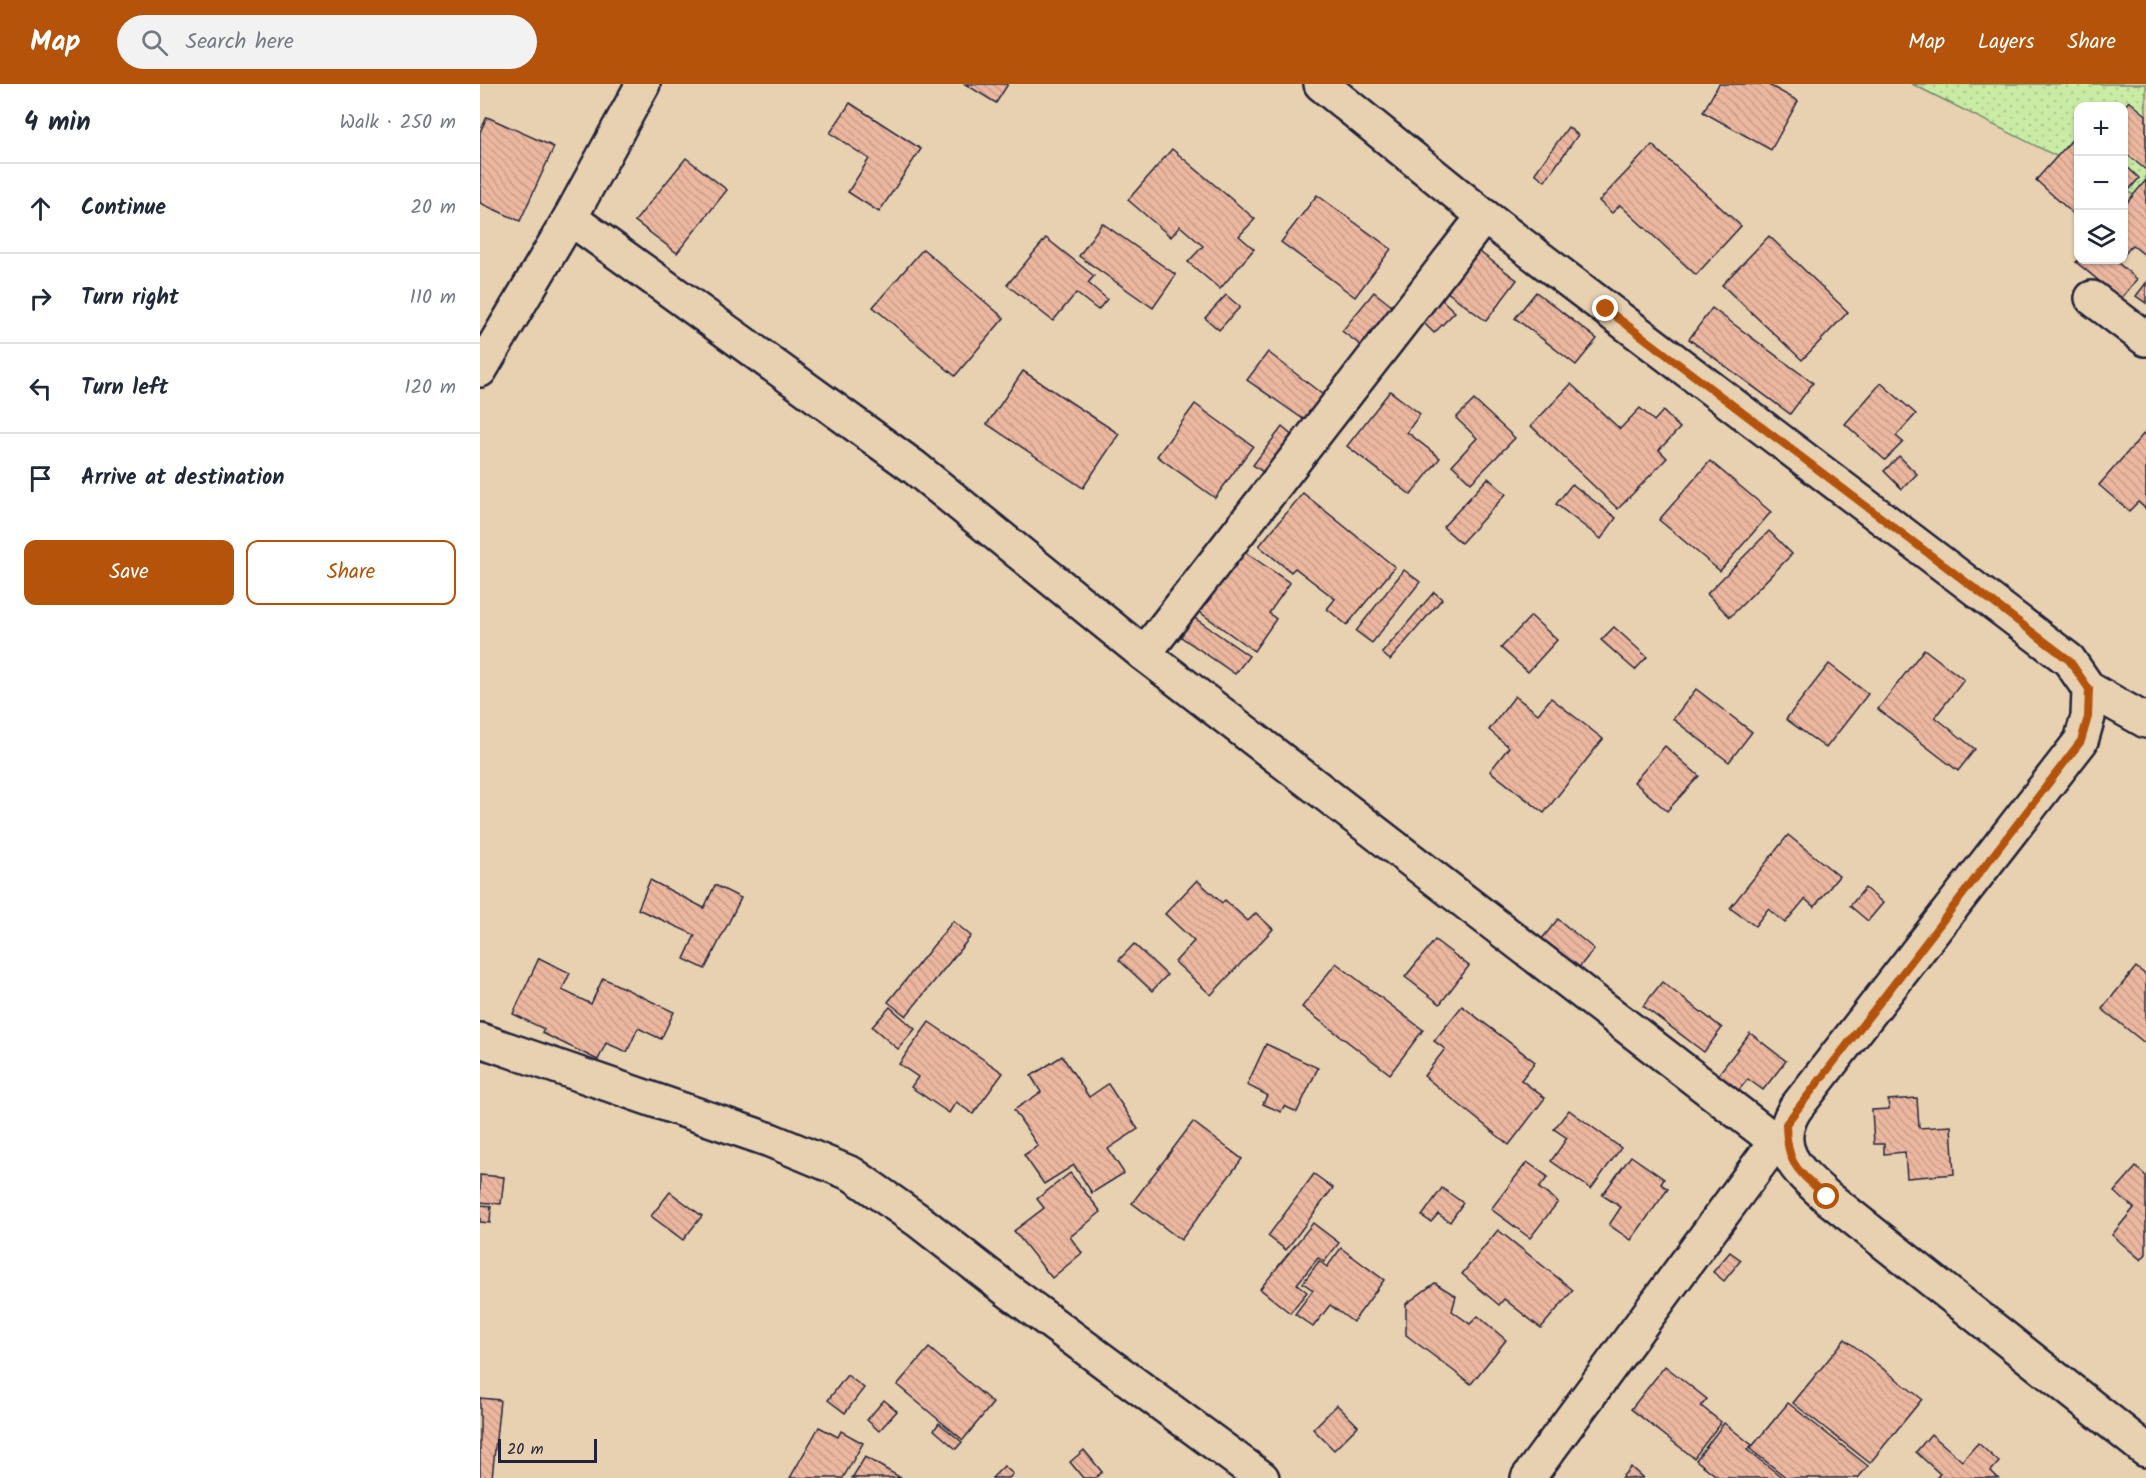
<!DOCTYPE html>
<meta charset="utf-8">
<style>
:root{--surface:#fff;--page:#f2f2f3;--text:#1f2937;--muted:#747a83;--line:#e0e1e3;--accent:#b45309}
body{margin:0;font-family:Kalam,sans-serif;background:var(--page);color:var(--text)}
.controls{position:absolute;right:18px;top:18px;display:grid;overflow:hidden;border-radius:12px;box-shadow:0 2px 4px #0004}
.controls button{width:54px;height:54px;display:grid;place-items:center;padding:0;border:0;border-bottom:2px solid var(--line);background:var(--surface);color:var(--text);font:30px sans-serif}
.scale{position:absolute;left:18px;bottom:15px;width:99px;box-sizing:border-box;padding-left:6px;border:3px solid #22223b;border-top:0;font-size:16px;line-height:21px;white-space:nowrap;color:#22223b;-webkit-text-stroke:4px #e7d1b0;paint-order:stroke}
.stop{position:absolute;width:18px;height:18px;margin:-14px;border:4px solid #b45309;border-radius:50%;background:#fff}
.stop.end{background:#b45309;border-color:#fff;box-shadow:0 2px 6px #0008}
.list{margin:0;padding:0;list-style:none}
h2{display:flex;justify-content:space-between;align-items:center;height:78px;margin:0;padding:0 24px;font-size:26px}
h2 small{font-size:20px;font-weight:400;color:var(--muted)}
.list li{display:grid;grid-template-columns:39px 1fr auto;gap:18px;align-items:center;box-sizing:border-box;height:90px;padding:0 24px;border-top:2px solid var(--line)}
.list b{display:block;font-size:22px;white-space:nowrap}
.list em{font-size:20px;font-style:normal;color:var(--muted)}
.actions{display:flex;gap:12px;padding:18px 24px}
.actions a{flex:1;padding:14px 0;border:2px solid var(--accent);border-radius:12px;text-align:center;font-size:21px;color:var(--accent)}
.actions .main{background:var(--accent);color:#fff}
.icon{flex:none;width:33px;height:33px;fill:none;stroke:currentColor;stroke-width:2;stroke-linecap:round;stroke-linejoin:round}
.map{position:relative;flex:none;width:1666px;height:1394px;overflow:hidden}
header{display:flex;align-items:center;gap:36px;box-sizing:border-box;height:84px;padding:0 30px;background:var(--accent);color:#fff}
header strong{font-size:28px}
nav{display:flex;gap:33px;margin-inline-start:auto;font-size:21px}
.search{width:420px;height:54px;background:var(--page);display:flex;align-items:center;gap:15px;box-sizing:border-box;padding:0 21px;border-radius:33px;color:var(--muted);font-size:22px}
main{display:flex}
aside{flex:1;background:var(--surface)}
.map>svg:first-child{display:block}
.grass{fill:url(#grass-dots);stroke:#768670;stroke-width:1.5}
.building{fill:url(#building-back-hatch);stroke:#22223b;stroke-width:1.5}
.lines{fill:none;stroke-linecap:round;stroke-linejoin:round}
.street-casing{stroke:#22223b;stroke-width:38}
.street{stroke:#e7d1b0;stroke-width:33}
.route{stroke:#b45309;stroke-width:8}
</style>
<header>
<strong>Map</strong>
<div class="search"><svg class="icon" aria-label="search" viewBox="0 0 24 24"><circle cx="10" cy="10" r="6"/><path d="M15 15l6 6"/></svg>Search here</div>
<nav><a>Map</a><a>Layers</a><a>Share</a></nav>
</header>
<main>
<aside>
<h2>4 min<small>Walk · 250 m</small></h2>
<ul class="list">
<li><svg class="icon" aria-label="ahead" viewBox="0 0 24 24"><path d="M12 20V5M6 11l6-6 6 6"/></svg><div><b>Continue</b></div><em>20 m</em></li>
<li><svg class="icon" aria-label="right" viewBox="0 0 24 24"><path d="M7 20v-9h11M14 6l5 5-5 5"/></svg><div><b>Turn right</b></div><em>110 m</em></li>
<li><svg class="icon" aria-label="left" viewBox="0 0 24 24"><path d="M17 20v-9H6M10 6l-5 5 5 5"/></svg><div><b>Turn left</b></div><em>120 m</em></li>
<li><svg class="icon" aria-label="arrive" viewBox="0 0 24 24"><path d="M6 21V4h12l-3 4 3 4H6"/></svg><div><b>Arrive at destination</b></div></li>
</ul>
<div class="actions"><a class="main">Save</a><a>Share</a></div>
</aside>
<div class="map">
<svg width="1666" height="1394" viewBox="0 0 1666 1394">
<defs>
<pattern id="grass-dots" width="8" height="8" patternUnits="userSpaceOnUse" patternTransform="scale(1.5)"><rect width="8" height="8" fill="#c9eba4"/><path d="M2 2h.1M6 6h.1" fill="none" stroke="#acc98e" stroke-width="1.8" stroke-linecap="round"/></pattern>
<pattern id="building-back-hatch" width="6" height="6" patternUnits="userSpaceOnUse" patternTransform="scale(1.5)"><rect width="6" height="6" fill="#ecb79f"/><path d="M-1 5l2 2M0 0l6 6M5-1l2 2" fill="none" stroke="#ca9d8a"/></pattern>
</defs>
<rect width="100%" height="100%" fill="#e7d1b0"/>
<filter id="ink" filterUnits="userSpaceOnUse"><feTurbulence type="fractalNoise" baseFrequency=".0167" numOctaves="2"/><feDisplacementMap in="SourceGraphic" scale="12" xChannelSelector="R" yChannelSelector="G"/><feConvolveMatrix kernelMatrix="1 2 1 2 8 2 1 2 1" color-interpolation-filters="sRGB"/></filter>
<g filter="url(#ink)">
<path class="grass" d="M1432,0H1666V117L1644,106V22H1598V83Z"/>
<g class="building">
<path d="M485,0H528L516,19Z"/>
<path d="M1239,0H1287L1318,17L1291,66L1223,28Z"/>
<path d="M1649,17L1666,31V86L1644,68V23Z"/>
<path d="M370,19L441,65L399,128L368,108L389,75L350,49Z"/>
<path d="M7,33L74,63L40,137L0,119V48Z"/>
<path d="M1088,43L1098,51L1065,97L1055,89Z"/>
<path d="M1598,49V134L1556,96Z"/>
<path d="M1172,61L1261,142L1216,191L1140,121L1132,129L1119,117Z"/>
<path d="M692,65L775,135L759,152L774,165L740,205L708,178L723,162L700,142L691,153L648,116Z"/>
<path d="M206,74L247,106L197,169L155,137Z"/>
<path d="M1644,80L1659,94L1644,112Z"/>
<path d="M1666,96V172L1652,161L1644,171V122Z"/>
<path d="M837,111L911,165L875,213L801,158Z"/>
<path d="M622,139L696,191L673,224L599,172Z"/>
<path d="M1289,152L1368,228L1322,276L1242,201Z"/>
<path d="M566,154L614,192L608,199L627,215L618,226L596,209L573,237L527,201Z"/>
<path d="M993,163L1037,196L1006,237L962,204Z"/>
<path d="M443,165L524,234L475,292L393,223Z"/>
<path d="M1599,176H1639L1637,178L1657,195L1641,215L1596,178Z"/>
<path d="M1666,199V219L1656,212Z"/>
<path d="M894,208L918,227L887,266L862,247Z"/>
<path d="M1056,208L1117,255L1096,281L1035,234Z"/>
<path d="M746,211L760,223L739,246L725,234Z"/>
<path d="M961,215L975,228L954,249L940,235Z"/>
<path d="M1232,224L1333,299L1310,330L1209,255Z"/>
<path d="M788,268L847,314L826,337L767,296Z"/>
<path d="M543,287L639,350L603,404L507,340Z"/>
<path d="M1401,299L1436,330L1416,352L1423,358L1405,376L1365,340Z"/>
<path d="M1091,300L1140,345L1160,324L1174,337L1183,327L1200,344L1179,366L1187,374L1138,425L1051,342Z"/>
<path d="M910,307L940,330L927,348L960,374L931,411L867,362Z"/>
<path d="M994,316L1035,354L991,399L972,381L997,354L976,334Z"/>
<path d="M715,320L773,362L735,414L677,372Z"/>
<path d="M802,343L814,353L786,390L773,381Z"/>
<path d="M1666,347V425L1658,418L1649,427L1619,401Z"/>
<path d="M1419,372L1437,390L1422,405L1404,387Z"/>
<path d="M1230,377L1291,428L1240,487L1179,436Z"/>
<path d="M1008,394L1026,410L981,459L963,443Z"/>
<path d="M1092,400L1136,434L1121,455L1076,420Z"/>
<path d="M823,409L915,483L867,541L847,525L855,515L815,484L811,488L779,462Z"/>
<path d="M1289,447L1312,470L1250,533L1227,510Z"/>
<path d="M765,468L810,499L789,529L796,535L774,567L714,524L753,470L760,475Z"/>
<path d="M924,486L940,498L892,559L876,547Z"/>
<path d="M954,508L962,515L910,576L902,569Z"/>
<path d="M709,530L769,572L755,590L694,548Z"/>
<path d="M1051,532L1077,556L1048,588L1021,564Z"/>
<path d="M1134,543L1167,573L1155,586L1121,556Z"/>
<path d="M1444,565L1484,596L1455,633L1495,665L1478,687L1398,625Z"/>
<path d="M1349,580L1388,610L1346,664L1306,635Z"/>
<path d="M1216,605L1272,648L1249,678L1193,635Z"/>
<path d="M1035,612L1058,630L1071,614L1123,655L1064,729L1010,687L1029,663L1009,646Z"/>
<path d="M1185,662L1219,692L1187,727L1154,698Z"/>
<path d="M1308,751L1359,792L1334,823L1325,815L1305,839L1288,825L1275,842L1250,824Z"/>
<path d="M170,796L224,824L235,801L261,814L225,885L204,875L215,851L158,825Z"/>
<path d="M717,796L742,819L745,816L768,837L776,829L793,845L731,911L695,878L714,857L685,830Z"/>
<path d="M1385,804L1403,819L1388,837L1370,822Z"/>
<path d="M1078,835L1114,865L1097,886L1061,856Z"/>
<path d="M473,837L491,852L426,932L408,918Z"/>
<path d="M955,856L989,882L960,920L925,893Z"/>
<path d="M654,860L687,891L672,907L639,876Z"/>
<path d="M59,874L90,889L82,906L111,920L123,894L194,928L181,955L158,944L147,968L126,959L118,976L62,949L64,945L33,930Z"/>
<path d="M856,879L943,946L910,990L822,923Z"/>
<path d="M1656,883L1666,891V960L1622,925Z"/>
<path d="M1182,898L1242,944L1224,968L1163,922Z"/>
<path d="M982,922L1055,978L1041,996L1065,1014L1029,1061L944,992L965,965L954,957Z"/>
<path d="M410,923L435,945L418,965L392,943Z"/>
<path d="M449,938L523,989L493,1030L476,1018L469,1029L431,1003L438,993L419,980Z"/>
<path d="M1270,949L1306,977L1283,1006L1268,995L1258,1007L1237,992Z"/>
<path d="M786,960L838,984L817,1028L804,1022L801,1028L783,1020L787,1011L767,1001Z"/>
<path d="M582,972L609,1013L628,1000L658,1045L628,1065L644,1089L612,1109L594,1081L564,1100L544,1071L558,1062L534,1026L561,1008L551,992Z"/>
<path d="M1437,1014L1439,1044L1471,1042L1474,1090L1427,1094L1425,1068L1404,1070V1060H1394L1392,1026L1409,1025L1408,1016Z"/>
<path d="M1089,1026L1141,1064L1111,1105L1071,1077L1087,1054L1074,1045Z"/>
<path d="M713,1038L762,1075L701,1156L652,1119Z"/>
<path d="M1151,1072L1184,1095L1181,1100L1188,1105L1151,1156L1129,1141L1141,1123L1122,1111Z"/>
<path d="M1047,1078L1068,1093L1059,1104L1078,1118L1050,1154L1011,1125Z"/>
<path d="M1656,1083L1666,1092V1170L1661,1176L1632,1151L1654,1124L1634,1108Z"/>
<path d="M590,1089L621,1128L590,1153L602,1169L572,1194L534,1147L564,1124L557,1115Z"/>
<path d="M834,1090L853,1104L806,1166L788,1152Z"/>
<path d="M0,1091L24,1093L21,1120L0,1118Z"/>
<path d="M962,1104L983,1119L970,1138L958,1130L951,1138L942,1132Z"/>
<path d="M190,1108L222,1132L203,1156L171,1132Z"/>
<path d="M0,1121L11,1122L10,1139L0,1138Z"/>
<path d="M833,1139L859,1159L844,1178L838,1174L817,1200L827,1208L810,1229L780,1205Z"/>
<path d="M1018,1146L1093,1206L1061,1244L1024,1215L1019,1221L982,1190Z"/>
<path d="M861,1164L904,1196L873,1238L850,1221L833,1243L815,1230L833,1206L823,1199L839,1177L847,1183Z"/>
<path d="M1250,1168L1261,1176L1244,1197L1233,1188Z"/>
<path d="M955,1199L976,1212L972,1227L990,1240L998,1232L1026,1256L991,1300L926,1251V1220Z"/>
<path d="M1365,1255L1442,1315L1390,1379L1313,1319Z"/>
<path d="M449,1264L513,1319L483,1356L417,1301Z"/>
<path d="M1185,1282L1227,1315L1221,1322L1241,1338L1214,1374L1151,1325Z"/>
<path d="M367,1291L384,1304L365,1329L348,1316Z"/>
<path d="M0,1314L20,1316L12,1394H0Z"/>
<path d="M404,1316L417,1327L399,1347L387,1336Z"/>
<path d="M1308,1319L1388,1382L1378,1394H1307L1270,1365Z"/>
<path d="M857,1321L878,1342L854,1366L833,1345Z"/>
<path d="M459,1339L482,1358L476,1365L454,1346Z"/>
<path d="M1244,1339L1272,1361L1267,1366L1303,1394H1239L1216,1376Z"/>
<path d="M339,1343L358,1353L361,1347L383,1359L363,1394H310Z"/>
<path d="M1451,1350L1482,1377L1498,1359L1519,1378L1511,1387L1518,1394H1456L1460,1390L1436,1368Z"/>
<path d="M604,1366L622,1388L615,1394H603L590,1378Z"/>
<path d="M385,1373L421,1394H372Z"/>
<path d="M524,1382L533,1390L529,1394H512Z"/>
<path d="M1151,1383L1163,1394H1141Z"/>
</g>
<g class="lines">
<defs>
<g id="street">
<path d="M841,0L1004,132L1589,576L1609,605L1608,633L1601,657L1315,1025C1291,1065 1318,1087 1347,1113L1666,1366"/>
<path d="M90,134L434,383L664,570L1307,1066"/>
<path d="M1612,214L1666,255"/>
<path d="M0,286L90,134L163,0"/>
<path d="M664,570L1004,132"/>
<path d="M1609,605L1666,637"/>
<path d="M0,956L290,1056L372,1090L439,1137L530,1208L782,1394"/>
<path d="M1048,1394L1296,1057"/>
</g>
</defs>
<use href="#street" class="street-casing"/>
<use href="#street" class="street"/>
</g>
</g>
<g class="lines" filter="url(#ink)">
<path class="route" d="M1126,225L1589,576L1609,605L1608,633L1601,657L1306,1040C1307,1081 1317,1086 1347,1113"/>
</g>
</svg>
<div class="controls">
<button>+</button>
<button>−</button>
<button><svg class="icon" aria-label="layers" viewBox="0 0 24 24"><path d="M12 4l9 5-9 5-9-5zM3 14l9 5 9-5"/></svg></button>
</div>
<div class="scale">20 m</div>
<div class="stop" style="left:1347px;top:1113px"></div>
<div class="stop end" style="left:1126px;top:225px"></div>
</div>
</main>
